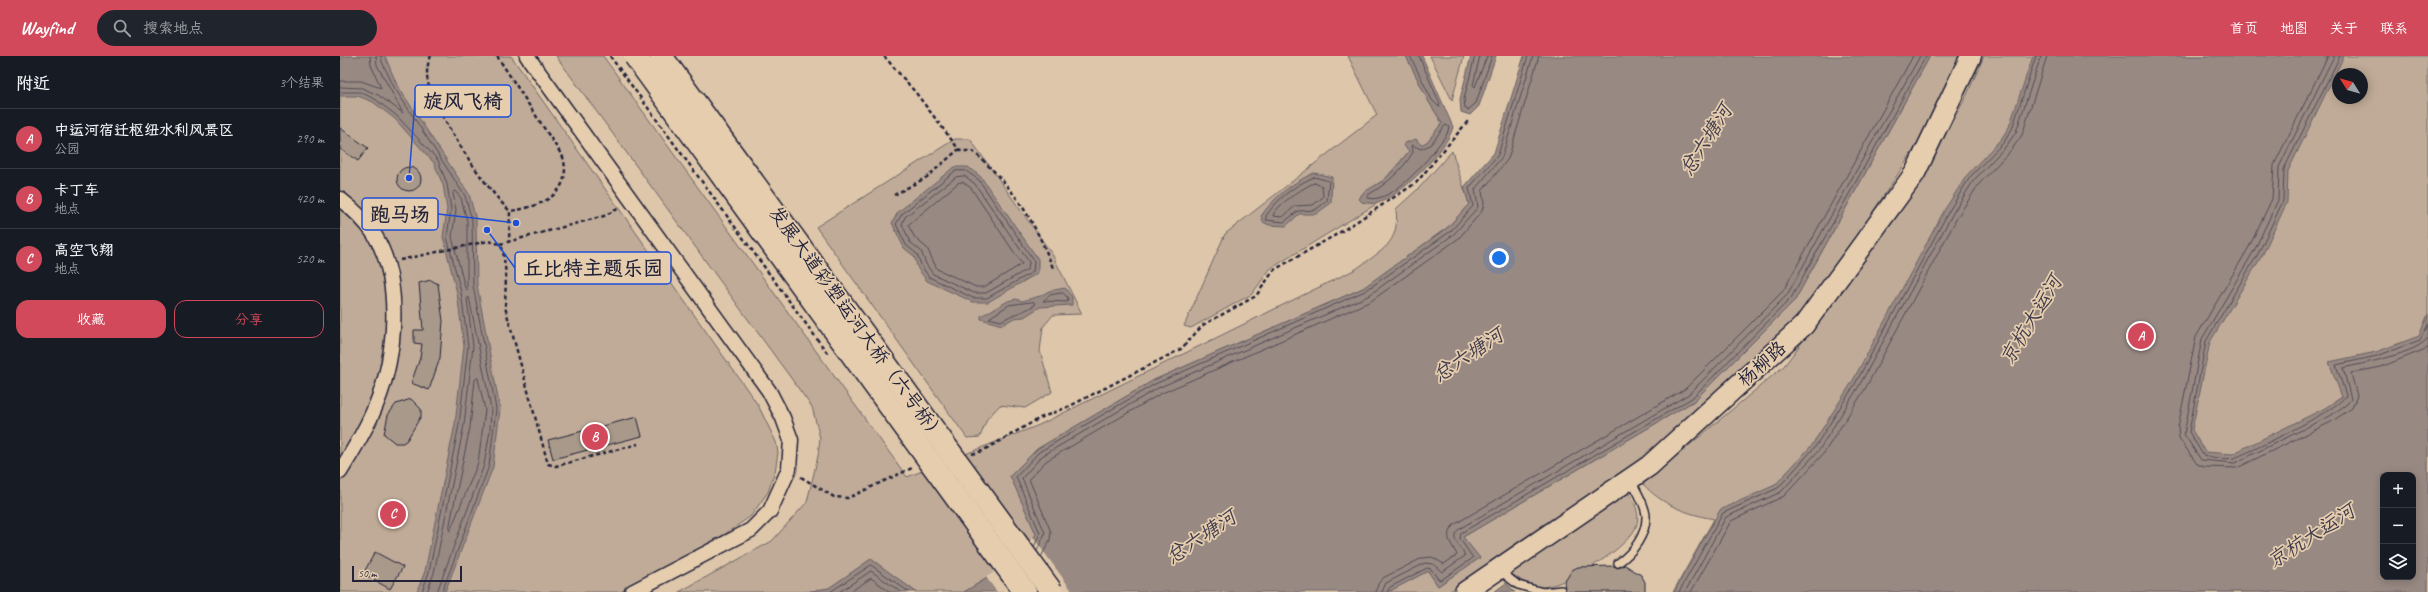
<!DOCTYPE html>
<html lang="zh">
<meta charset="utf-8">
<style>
:root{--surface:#171b24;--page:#20242c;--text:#f1f3f6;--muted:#9ea1a6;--line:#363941;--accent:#d1495b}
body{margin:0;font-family:Caveat,"LXGW WenKai TC",sans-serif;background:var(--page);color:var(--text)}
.controls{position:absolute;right:12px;bottom:12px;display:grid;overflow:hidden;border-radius:8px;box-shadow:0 2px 10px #0003}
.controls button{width:36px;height:36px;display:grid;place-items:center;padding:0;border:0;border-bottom:1px solid var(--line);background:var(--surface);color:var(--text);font:20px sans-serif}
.compass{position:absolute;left:1992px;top:12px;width:36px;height:36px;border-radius:50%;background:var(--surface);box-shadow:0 2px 10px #0003;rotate:307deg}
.scale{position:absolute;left:12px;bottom:10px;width:110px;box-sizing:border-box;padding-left:4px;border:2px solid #22223b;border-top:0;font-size:11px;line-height:14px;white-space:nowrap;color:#22223b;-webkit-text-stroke:3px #e5cdae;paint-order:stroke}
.you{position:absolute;left:1159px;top:202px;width:14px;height:14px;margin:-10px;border:3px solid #fff;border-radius:50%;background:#1a73e8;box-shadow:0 0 0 6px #1a73e833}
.badge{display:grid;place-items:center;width:26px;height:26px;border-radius:50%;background:var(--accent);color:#fff;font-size:13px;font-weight:700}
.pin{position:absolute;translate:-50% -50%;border:2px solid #fff;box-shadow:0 1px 4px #0006}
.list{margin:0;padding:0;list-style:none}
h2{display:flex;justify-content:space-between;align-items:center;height:52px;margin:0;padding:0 16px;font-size:17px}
h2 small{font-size:13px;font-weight:400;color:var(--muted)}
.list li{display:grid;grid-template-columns:26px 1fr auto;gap:12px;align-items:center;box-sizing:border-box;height:60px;padding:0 16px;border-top:1px solid var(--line)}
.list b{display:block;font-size:15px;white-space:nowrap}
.list p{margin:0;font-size:13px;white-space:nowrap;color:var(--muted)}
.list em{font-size:13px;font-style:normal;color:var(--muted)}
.actions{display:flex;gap:8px;padding:12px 16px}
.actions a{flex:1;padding:9px 0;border:1px solid var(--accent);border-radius:12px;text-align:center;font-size:14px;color:var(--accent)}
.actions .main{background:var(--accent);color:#fff}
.icon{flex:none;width:22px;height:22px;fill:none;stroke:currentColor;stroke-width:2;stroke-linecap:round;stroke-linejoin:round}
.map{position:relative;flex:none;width:2088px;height:536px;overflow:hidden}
header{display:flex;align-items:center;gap:24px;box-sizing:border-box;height:56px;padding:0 20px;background:var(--accent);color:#fff}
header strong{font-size:19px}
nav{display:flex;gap:22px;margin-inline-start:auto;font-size:14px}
.search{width:280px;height:36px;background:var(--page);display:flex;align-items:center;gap:10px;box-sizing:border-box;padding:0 14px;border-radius:22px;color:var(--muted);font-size:15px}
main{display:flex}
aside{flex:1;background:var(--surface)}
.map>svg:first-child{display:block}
.green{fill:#bfab97;stroke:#706669;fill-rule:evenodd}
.water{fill:#988982;stroke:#696066;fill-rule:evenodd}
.pier{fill:#ddc6a9}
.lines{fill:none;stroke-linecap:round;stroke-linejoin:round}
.shore{stroke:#514b57;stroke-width:1}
.building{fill:#a9998a;stroke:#22223b}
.lane-casing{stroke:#22223b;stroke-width:10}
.street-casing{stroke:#22223b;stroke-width:17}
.secondary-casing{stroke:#22223b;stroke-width:23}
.path{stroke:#22223b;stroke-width:2.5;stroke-dasharray:4 3;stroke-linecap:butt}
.lane{stroke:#e5cdae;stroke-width:7}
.street{stroke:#e5cdae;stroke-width:14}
.secondary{stroke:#e5cdae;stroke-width:20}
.primary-bridge-casing{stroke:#22223b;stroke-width:25;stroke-linecap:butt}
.path-bridge{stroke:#22223b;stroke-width:2.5;stroke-dasharray:4 3;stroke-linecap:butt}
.primary-bridge{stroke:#e5cdae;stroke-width:22}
.labels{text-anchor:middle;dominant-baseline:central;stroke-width:3.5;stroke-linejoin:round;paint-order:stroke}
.street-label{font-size:19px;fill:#22223b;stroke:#e5cdae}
.water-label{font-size:20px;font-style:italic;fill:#403c4d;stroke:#e5cdae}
.leader{fill:none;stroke:#1d4ed8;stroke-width:1.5}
.callout-dot{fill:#1d4ed8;stroke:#e5cdae;stroke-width:1.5}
.callout{fill:#e5cdae;stroke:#1d4ed8;stroke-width:1.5}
.callout-label{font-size:20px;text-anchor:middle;font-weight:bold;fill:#22223b}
</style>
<header>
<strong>Wayfind</strong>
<div class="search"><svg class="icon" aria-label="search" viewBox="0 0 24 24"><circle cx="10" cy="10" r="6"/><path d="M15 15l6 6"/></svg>搜索地点</div>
<nav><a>首页</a><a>地图</a><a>关于</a><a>联系</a></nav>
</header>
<main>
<aside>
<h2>附近<small>3个结果</small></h2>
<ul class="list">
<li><span class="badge">A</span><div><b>中运河宿迁枢纽水利风景区</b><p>公园</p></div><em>290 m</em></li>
<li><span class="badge">B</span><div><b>卡丁车</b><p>地点</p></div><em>420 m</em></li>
<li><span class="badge">C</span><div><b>高空飞翔</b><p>地点</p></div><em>520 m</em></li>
</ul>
<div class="actions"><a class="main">收藏</a><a>分享</a></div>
</aside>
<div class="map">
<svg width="2088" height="536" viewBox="0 0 2088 536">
<rect width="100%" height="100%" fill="#ddc6a9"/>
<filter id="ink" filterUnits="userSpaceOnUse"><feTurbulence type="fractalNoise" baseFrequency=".025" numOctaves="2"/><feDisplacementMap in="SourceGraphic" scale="8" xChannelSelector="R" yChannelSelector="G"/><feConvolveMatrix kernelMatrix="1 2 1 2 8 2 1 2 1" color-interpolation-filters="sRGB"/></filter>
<g filter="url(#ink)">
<g class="green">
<path d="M0,0H171L418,349L436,386L438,397L435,416L428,436L411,460L385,478L280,536H0Z"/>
<path d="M216,0H263L567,421L699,369L1016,213C1042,194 1060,188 1056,153L1079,132L1112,95L1129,148L1108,171L1023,232L814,324L697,393L671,420L696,478L684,500L624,536H576L531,503L489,532L466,536H339L432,485L467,446L478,400L480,382L472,351Z"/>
<path d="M1008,0H1066L1089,46L1102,67L1087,86L1069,95L1045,123L1021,139L1022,146L1038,147L930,213L912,238L851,272L844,270L885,178L1037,59Z"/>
<path d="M1090,0H1124L1112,44Z"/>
<path d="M1590,0H1622L1575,92L1463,262L1293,412L1148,514L1108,536H1048L1088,515L1098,530L1139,502L1123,481L1354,345L1455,244Z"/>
<path d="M1644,0H2088V536H1333L1374,463C1347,458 1322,449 1303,428L1444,310L1558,159L1625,43ZM1998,18H2022V42H1998ZM2043,419H2073V521H2043Z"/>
<path d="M615,83H630L712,198L742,258L713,259L703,271L700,295L712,336L685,352L660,349L647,363L640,381L627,382L476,171Z"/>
<path d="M1288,433C1294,446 1302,459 1295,473C1284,495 1220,534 1197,531C1187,529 1178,522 1170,517Z"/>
</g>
<g class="water">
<path d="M3,0H45L57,29L129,138L136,164L137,229L160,353L153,411L105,536H77L85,515L115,368L124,290L117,237L103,181L107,153L103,129L94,107L55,63L33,46L18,40H0V5Z"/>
<path d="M1066,0H1082L1113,71C1109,91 1059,143 1037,147C1033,148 1027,147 1022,146L1019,143C1023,134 1036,130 1044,124C1053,116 1062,105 1069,95L1064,90L1065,87L1076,83L1081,89L1087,86L1102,67L1089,46Z"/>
<path d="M1131,0H1156L1139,50L1130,59L1121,56L1120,43Z"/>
<path d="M1184,0H1590L1455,244L1354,345L1123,481L1140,502L1098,530L1088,515L1048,536H624L684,500L696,478L670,420L697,393L814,324L1023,232L1108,171L1129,148L1124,131L1154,97Z"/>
<path d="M1693,0H2004L1948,115L1947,146L1923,198L1870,286L1852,374L1865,396L1892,398L1985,352L2002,341L1989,306L2036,296L2079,280L2088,258V536H1334L1380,454L1435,429L1472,389L1512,326L1605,153L1627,119L1661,83L1669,71ZM2043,419H2073V521H2043Z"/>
<path d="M614,111H628L641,121L698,203V217L648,246H633L587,225L578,213L574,200L564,192L552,167L558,156Z"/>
<path d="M974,117L992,121L991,147L976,158H959L946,170L929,169L923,166L921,160C934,141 953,126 974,117Z"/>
<path d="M725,232L732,241V249L700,251L684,261L674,262L662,269L641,263V260L668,245L676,243L682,245L700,240L709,235Z"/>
<path d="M531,503L576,536H466L489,532Z"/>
<path d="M1166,527L1175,536H1154Z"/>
</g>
<path class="pier" d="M693,481L733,536H657L646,521L683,499Z"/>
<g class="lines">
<g class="shore">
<path d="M41,0L42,6L54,31L125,140L132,164L133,229L156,353L149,410L102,536"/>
<path d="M1070,0L1092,44L1099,51L1100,48L1079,0"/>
<path d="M1135,0L1124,43L1125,52L1128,54L1136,47L1152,0"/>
<path d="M1140,0L1133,29L1135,31L1147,0"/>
<path d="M1988,0L1934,109L1932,143L1909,191L1856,281L1838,371L1839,382L1857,408L1864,411L1897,412L1991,366L2012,352L2017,340L2011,317L2041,311L2088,292"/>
<path d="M1994,0L1939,111L1938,144L1915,193L1862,283L1844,378L1861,404L1895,407L1990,360L2007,348L2011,343L2003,312C2020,308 2081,297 2088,281"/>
<path d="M2000,0L1944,113L1943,145L1919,196L1866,285L1849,376L1863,399C1871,401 1886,404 1894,402C1909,397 2005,350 2006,339L1996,309L2037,300L2080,284L2088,269"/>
<path d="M0,25H21L41,32L31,9L30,0"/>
<path d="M0,31L22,32L38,39L63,57L37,9L36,0"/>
<path d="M0,36H20L35,43L57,60L98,104L107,128L111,153L107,181L121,236L128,290L119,369L89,516L82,536"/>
<path d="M1106,69L1109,71L1107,78C1093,97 1054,149 1028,142V139C1045,129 1063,114 1073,96L1072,89L1081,93L1090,89Z"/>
<path d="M626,115L639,124L694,205L693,216L647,242H633L589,221L582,211L577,198L566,189L556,168L562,158L615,115Z"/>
<path d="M625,120L635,128L689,206L688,213L646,237H634L593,218L586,208L581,195L570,186L562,168L565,161L616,121Z"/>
<path d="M974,121L989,125L987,145L975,154L958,155L944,166L926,164V160C937,143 955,129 974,121Z"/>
<path d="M623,126L631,132L682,208L644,231H636L597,213L587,192L575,182L568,169L618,127Z"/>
<path d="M974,127L982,130L983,141L973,149L955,150L943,161L933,160C935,150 964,131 974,127Z"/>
<path d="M115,135L121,142L127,165V234L125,232L112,181L116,154L113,137Z"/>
<path d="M723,237L728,242L727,246L703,245L710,239Z"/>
<path d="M694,246L695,249C684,256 672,258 661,265L649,262L669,249Z"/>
<path d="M138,322L145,354L138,407L110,475L109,473L130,371L135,324Z"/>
<path d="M694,491L700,477L676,421L699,396L815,328L1025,235L1111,175L1133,150L1129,132L1158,99L1188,0"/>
<path d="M697,495L705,477L682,422L702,400L818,332L1028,240L1114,178L1138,151L1135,133L1162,101L1193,0"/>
<path d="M701,501L710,484L711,476L689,423L706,405L820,338L1031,245L1119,182L1142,155L1144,147L1142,135L1168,103L1199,0"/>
<path d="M87,536L94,517L124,369L133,290L127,243L129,241L151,353L150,375L144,409L97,536"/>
<path d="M490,536L531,509L569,536"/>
<path d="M499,536L531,515L561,536"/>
<path d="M510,536L531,522L550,536"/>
<path d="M1036,536L1038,528L1043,522L1082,502L1092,501L1104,508L1117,499C1112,488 1102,479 1115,468L1345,333L1443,235L1573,0"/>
<path d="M1042,536L1046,527L1085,507L1093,508L1102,516L1125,500C1122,491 1108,483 1119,473L1349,338L1447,239L1580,0"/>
<path d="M1047,536L1050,531L1087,512L1091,513L1098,523L1101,524L1133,502L1120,483L1121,477L1352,342L1451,242L1586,0"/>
<path d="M1339,536L1383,457L1438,432L1475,391L1515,328L1609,155L1630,121L1664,86L1672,73L1696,0"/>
<path d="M1345,536L1386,461L1441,436L1479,394L1519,330L1613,157L1634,124L1667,89L1676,76L1701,0"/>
<path d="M1351,536L1391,465L1444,440L1484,397L1525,333L1618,160L1639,128L1672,93L1682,79L1707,0"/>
</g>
</g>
<g class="building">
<path d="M0,72L28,92L18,105L0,93Z"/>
<circle cx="69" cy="123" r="12"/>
<path d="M91,224L98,228L103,265L100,302L89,334L71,327L80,302L82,288L74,287V274H83L79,227Z"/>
<path d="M71,343L81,353V360L67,384L63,387H55L44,378L48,359L56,348Z"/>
<path d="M297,361L302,380L213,403L208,384Z"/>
<path d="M35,496L63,511L50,533L23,518Z"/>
<path d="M1285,509L1301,519L1305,526V536H1226L1224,527L1232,514L1238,511L1274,510L1278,512Z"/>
</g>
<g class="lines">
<defs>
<g id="lane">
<path d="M1278,507C1293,497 1307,478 1306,459C1305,448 1296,434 1291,424"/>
<path d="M1160,515L1178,529L1203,536"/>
<path d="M1203,536L1221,534"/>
</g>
<g id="street">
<path d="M187,0L429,335L443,362L451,384L449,413L430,455L411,474L292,536"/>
<path d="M0,143C13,153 25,164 34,178C63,224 56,301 36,349C27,372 13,395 0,416"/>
</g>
<path id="secondary" d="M1125,536L1309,410L1464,269L1575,117L1631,0"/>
</defs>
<use href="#lane" class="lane-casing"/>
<use href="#street" class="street-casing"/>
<use href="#secondary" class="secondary-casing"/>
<g class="path">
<path d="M91,0C87,8 86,18 88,27C95,56 147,135 170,155L169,185"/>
<path d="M157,0L223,101C233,138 201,151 170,155"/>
<path d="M544,0L576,37L617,91L621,95H632L636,98C675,133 694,164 713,212"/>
<path d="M554,139L587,121L619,93"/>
<path d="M160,188L264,160L279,152"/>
<path d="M60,204L148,185L160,188L163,194L166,219L165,251L208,408L216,410L298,388"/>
<path d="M632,398L642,395L700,362L728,351L841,293L863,269L916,240L934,214L999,177L1076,127L1128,65"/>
<path d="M461,421L494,441L508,442L574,411"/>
</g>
<use href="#lane" class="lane"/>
<use href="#street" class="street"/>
<use href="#secondary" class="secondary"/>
<defs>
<g id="primary-bridge">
<path d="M295,0L685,536"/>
<path d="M321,0L712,536"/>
</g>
</defs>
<use href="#primary-bridge" class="primary-bridge-casing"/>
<path class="path-bridge" d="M270,0L488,298"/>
<use href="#primary-bridge" class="primary-bridge"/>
</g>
</g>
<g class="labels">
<g class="street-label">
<text transform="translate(517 268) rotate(54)">发展大道彩塑运河大桥（六号桥）</text>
<text transform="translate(1422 308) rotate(-42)">杨柳路</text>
</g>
<g class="water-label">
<text transform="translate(1366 84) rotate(-58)">总六塘河</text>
<text transform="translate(1691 264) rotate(-59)">京杭大运河</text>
<text transform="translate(1128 299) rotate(-34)">总六塘河</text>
<text transform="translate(1971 480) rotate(-33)">京杭大运河</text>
<text transform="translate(861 481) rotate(-34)">总六塘河</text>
</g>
</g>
<path class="leader" d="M69 122L75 45M176 167L98 158M147 174L175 212"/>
<g class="callout-dot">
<circle cx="69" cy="122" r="4"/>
<circle cx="176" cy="167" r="4"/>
<circle cx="147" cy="174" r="4"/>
</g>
<g class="callout">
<rect x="75" y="29" width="96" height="32" rx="4"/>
<rect x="22" y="142" width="76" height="32" rx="4"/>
<rect x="175" y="196" width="156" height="32" rx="4"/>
</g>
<g class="callout-label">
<text x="123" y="52">旋风飞椅</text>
<text x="60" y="165">跑马场</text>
<text x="253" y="219">丘比特主题乐园</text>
</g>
</svg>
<div class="controls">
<button>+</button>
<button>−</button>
<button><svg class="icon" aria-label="layers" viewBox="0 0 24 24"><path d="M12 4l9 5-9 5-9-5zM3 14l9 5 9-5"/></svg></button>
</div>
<svg class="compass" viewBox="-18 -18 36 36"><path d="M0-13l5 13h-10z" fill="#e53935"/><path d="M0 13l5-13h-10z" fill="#9ea1a6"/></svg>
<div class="scale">50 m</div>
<div class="you"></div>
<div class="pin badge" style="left:1801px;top:280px">A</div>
<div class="pin badge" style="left:255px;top:381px">B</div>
<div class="pin badge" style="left:53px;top:458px">C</div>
</div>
</main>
